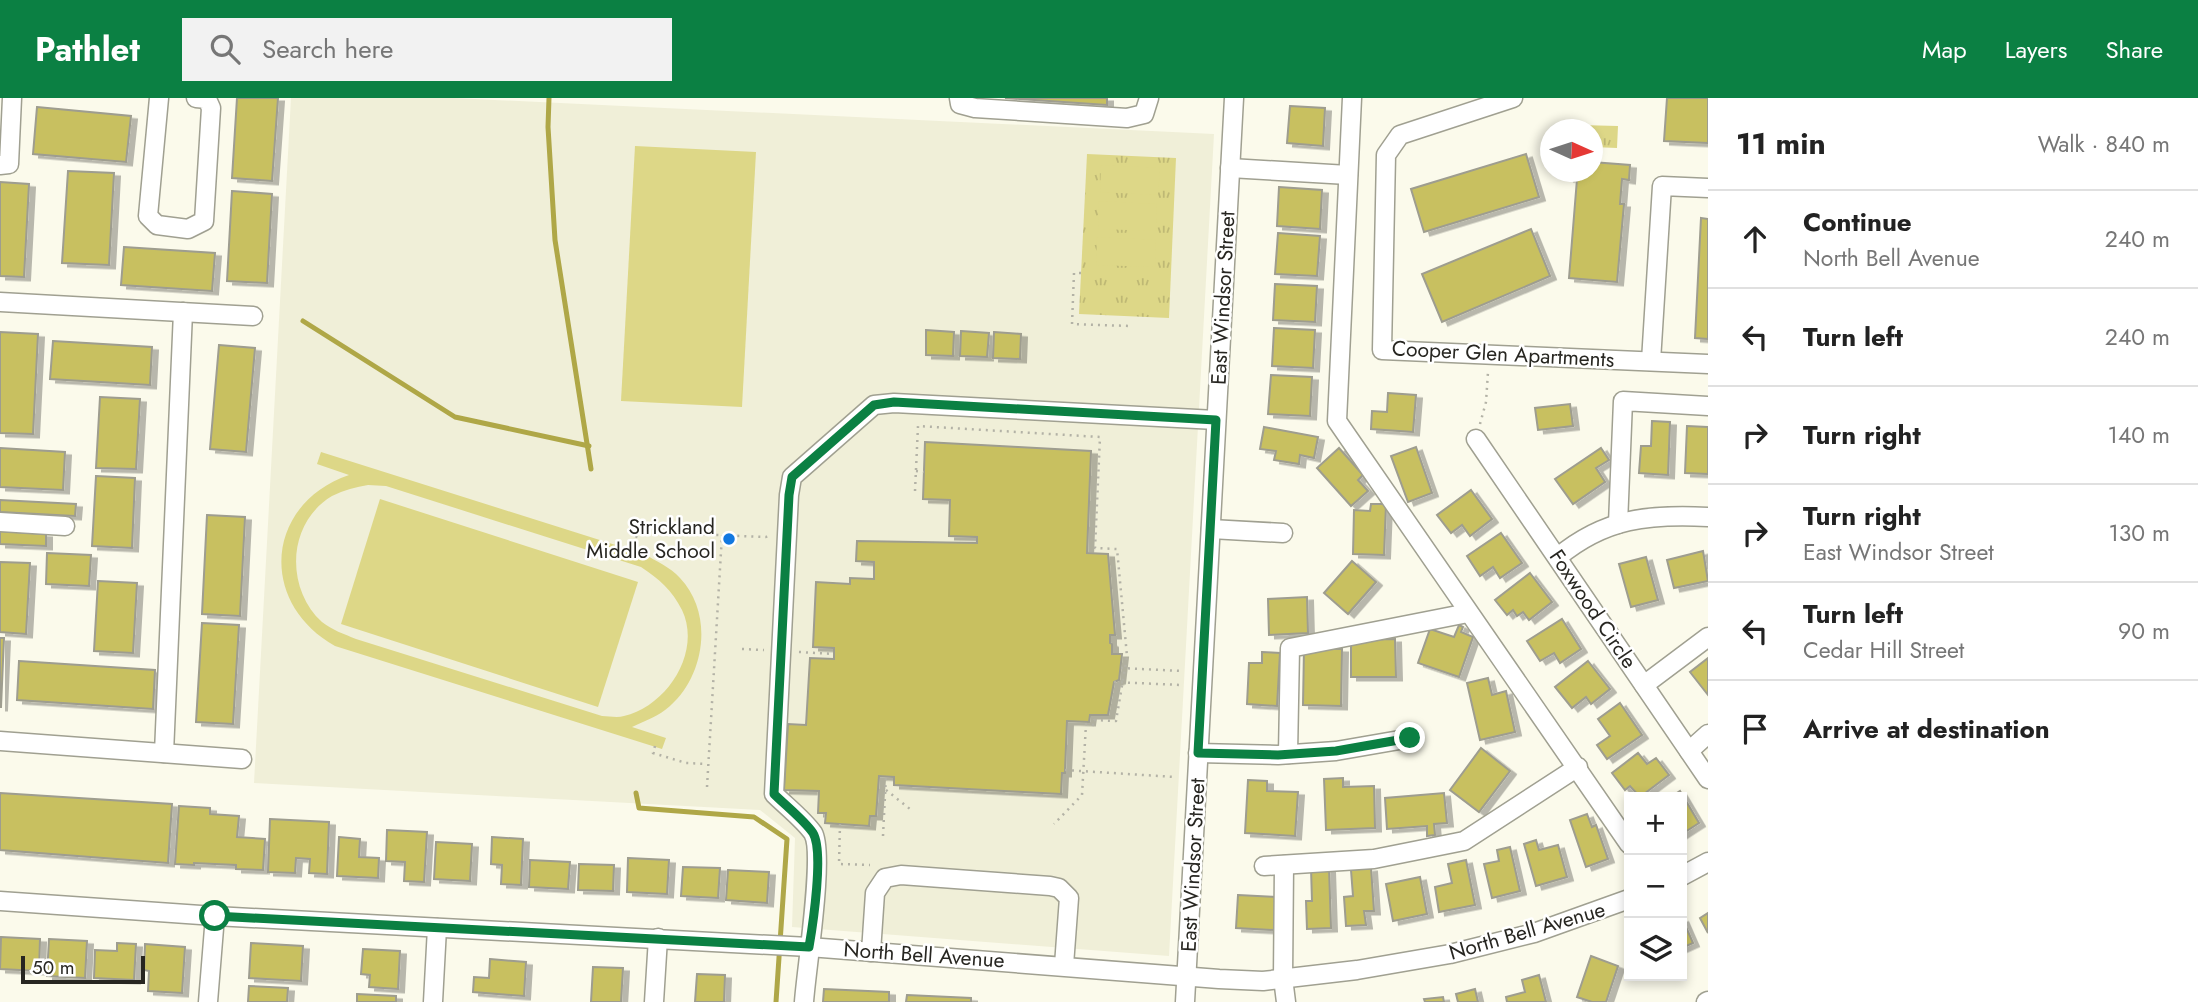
<!DOCTYPE html>
<meta charset="utf-8">
<style>
:root{--surface:#fff;--page:#f2f2f2;--text:#222;--muted:#767676;--line:#e0e0e0;--accent:#0b8043}
body{margin:0;font-family:Jost,sans-serif;background:var(--page);color:var(--text)}
.controls{position:absolute;right:21px;bottom:21px;display:grid;overflow:hidden;border-radius:0px;box-shadow:0 4px 10px #0003}
.controls button{width:63px;height:63px;display:grid;place-items:center;padding:0;border:0;border-bottom:2px solid var(--line);background:var(--surface);color:var(--text);font:35px sans-serif}
.compass{position:absolute;left:1540px;top:21px;width:63px;height:63px;border-radius:50%;background:var(--surface);box-shadow:0 4px 10px #0003;rotate:93deg}
.scale{position:absolute;left:21px;bottom:18px;width:124px;box-sizing:border-box;padding-left:7px;border:4px solid #272621;border-top:0;font-size:19px;line-height:24px;white-space:nowrap;color:#272621;-webkit-text-stroke:5px #fff;paint-order:stroke}
.stop{position:absolute;width:21px;height:21px;margin:-16px;border:5px solid #0b8043;border-radius:50%;background:#fff}
.stop.end{background:#0b8043;border-color:#fff;box-shadow:0 2px 7px #0008}
.list{margin:0;padding:0;list-style:none}
h2{display:flex;justify-content:space-between;align-items:center;height:91px;margin:0;padding:0 28px;font-size:30px}
h2 small{font-size:23px;font-weight:400;color:var(--muted)}
.list li{display:grid;grid-template-columns:46px 1fr auto;gap:21px;align-items:center;box-sizing:border-box;height:98px;padding:0 28px;border-top:2px solid var(--line)}
.list b{display:block;font-size:26px;white-space:nowrap}
.list p{margin:0;font-size:23px;white-space:nowrap;color:var(--muted)}
.list em{font-size:23px;font-style:normal;color:var(--muted)}
.icon{flex:none;width:38px;height:38px;fill:none;stroke:currentColor;stroke-width:2;stroke-linecap:round;stroke-linejoin:round}
.map{position:relative;flex:none;width:1708px;height:904px;overflow:hidden}
header{display:flex;align-items:center;gap:42px;box-sizing:border-box;height:98px;padding:0 35px;background:var(--accent);color:#fff}
header strong{font-size:33px}
nav{display:flex;gap:38px;margin-inline-start:auto;font-size:24px}
.search{width:490px;height:63px;background:var(--page);display:flex;align-items:center;gap:18px;box-sizing:border-box;padding:0 24px;border-radius:0px;color:var(--muted);font-size:26px}
main{display:flex}
aside{flex:1;background:var(--surface)}
.map>svg:first-child{display:block}
.built{fill:#f0efd8}
.park{fill:url(#park-tufts)}
.garden{fill:#ddd787;fill-rule:evenodd}
.lines{fill:none;stroke-linecap:round;stroke-linejoin:round}
.stream{stroke:#afa747;stroke-width:5}
.building{fill:#c8c061;stroke:#9e9d8f;stroke-width:2;filter:url(#shadow)}
.minor-casing{stroke:#a0a091;stroke-width:21}
.path{stroke:#b3b2a6;stroke-width:2.5;stroke-dasharray:2 5;stroke-linecap:butt}
.minor{stroke:#fff;stroke-width:18}
.route{stroke:#0b8043;stroke-width:9}
.poi-dot{fill:#1178e0;stroke:#fff;stroke-width:2.5}
.labels{text-anchor:middle;dominant-baseline:central;stroke-width:5;stroke-linejoin:round;paint-order:stroke}
.street-label{font-size:21px;fill:#272621;stroke:#fff}
.poi-label{font-size:21px;fill:#272621;stroke:#fff;text-anchor:end}
</style>
<header>
<strong>Pathlet</strong>
<div class="search"><svg class="icon" aria-label="search" viewBox="0 0 24 24"><circle cx="10" cy="10" r="6"/><path d="M15 15l6 6"/></svg>Search here</div>
<nav><a>Map</a><a>Layers</a><a>Share</a></nav>
</header>
<main>
<div class="map">
<svg width="1708" height="904" viewBox="0 0 1708 904">
<defs>
<pattern id="park-tufts" width="24" height="20" patternUnits="userSpaceOnUse" patternTransform="scale(1.75)"><rect width="24" height="20" fill="#ddd787"/><path d="M3 7l-1-3M5 7V3M7 7l1-3M15 17l-1-3M17 17v-4M19 17l1-3" fill="none" stroke="#beb874"/></pattern>
<filter id="shadow"><feDropShadow dx="6" dy="3.5" stdDeviation="0" flood-color="#0004"/></filter>
</defs>
<rect width="100%" height="100%" fill="#fbfaeb"/>
<path class="built" d="M291,0H454L1214,36L1169,858L792,829L795,740L760,712L254,685Z"/>
<g class="park">
<path d="M1580,27L1618,28L1617,50L1593,49L1592,32L1580,31Z"/>
<path d="M1087,56L1176,60L1169,220L1079,216Z"/>
</g>
<g class="garden">
<path d="M635,48L756,54L742,309L621,303Z"/>
<path d="M1101,67L1160,70L1158,97L1100,94Z"/>
<path d="M1099,103L1157,106L1156,133L1098,131Z"/>
<path d="M1097,139L1156,142L1155,169L1096,167Z"/>
<path d="M321,354L644,456C656,463 670,469 680,480C714,516 705,577 670,608C659,618 645,623 632,629L666,640L662,651L335,548C258,505 265,406 349,377L317,366ZM368,387L386,388L641,469C659,481 672,492 682,512C702,554 667,608 624,618C617,620 609,618 602,618L356,541C344,536 332,532 322,524C285,490 287,425 332,398C344,392 356,389 368,387Z"/>
<path d="M380,401L638,484L598,609L341,526Z"/>
</g>
<g class="lines">
<g class="stream">
<path d="M549,0L548,29L555,142L591,371"/>
<path d="M303,223L455,319L589,348"/>
<path d="M636,695L639,710L754,719L787,741L776,904"/>
</g>
</g>
<g class="building">
<path d="M237,0H278L272,83L232,80Z"/>
<path d="M1005,0H1107V7Z"/>
<path d="M1667,0H1708V45L1664,43Z"/>
<path d="M1290,8L1325,10L1323,48L1287,45Z"/>
<path d="M37,9L131,18L126,64L33,56Z"/>
<path d="M1526,56L1539,99L1424,134L1411,91Z"/>
<path d="M1592,64L1630,67L1629,82L1622,81L1620,106H1624L1617,184L1569,180L1577,81L1568,80L1569,74H1592Z"/>
<path d="M68,73L114,75L109,167L62,165Z"/>
<path d="M0,84L29,86L24,179L0,178Z"/>
<path d="M1279,89L1322,92L1320,131L1277,128Z"/>
<path d="M232,93L272,96L267,185L227,183Z"/>
<path d="M1701,120L1708,121V241L1695,240Z"/>
<path d="M1531,131L1550,178L1442,224L1422,176Z"/>
<path d="M1278,135L1320,138L1317,178L1275,176Z"/>
<path d="M124,149L215,155L212,193L121,187Z"/>
<path d="M1275,186L1317,188L1315,224L1273,222Z"/>
<path d="M1274,230L1315,232L1313,270L1272,268Z"/>
<path d="M926,232L954,234L953,258L926,257Z"/>
<path d="M961,233L989,235L987,259L960,258Z"/>
<path d="M0,234L38,236L33,336L0,335Z"/>
<path d="M994,234L1021,236L1020,261L993,260Z"/>
<path d="M53,243L152,249L150,287L50,281Z"/>
<path d="M219,247L255,250L246,354L210,351Z"/>
<path d="M1271,277L1312,279L1310,318L1268,316Z"/>
<path d="M1388,295L1416,297L1413,334L1371,331L1372,313L1387,314Z"/>
<path d="M100,299L140,301L136,371L96,370Z"/>
<path d="M1570,306L1573,328L1538,332L1535,310Z"/>
<path d="M1652,323L1670,324L1668,377L1639,375L1641,348H1651Z"/>
<path d="M1687,328L1708,329V376L1685,375Z"/>
<path d="M1264,329L1318,339L1314,360L1300,357L1299,366L1274,362L1276,353L1260,351Z"/>
<path d="M925,344L1091,353L1087,455L1108,456L1115,537H1110V545L1112,546V556H1122L1119,582L1114,584L1108,617H1090L1089,624L1067,623L1065,672V675H1062L1061,696L894,687V679L879,678L876,718H870L869,728L825,725L826,715H818L819,693L784,692L788,626L806,627L810,560L834,561V550L813,549L816,484L850,486V480L874,481V464L856,463L857,443L977,445V439L949,438L950,402L923,401Z"/>
<path d="M1416,349L1432,395L1408,404L1391,358Z"/>
<path d="M0,350L65,354L63,392L0,389Z"/>
<path d="M1339,350L1363,377L1358,382L1368,393L1351,408L1317,370Z"/>
<path d="M1601,350L1609,362L1596,370L1605,384L1573,406L1555,381Z"/>
<path d="M96,378L135,380L132,450L92,448Z"/>
<path d="M1471,392L1492,421L1470,438L1462,427L1451,435L1437,417Z"/>
<path d="M0,402L76,406L75,418L0,414Z"/>
<path d="M1371,406H1386L1384,457L1353,456L1354,412L1370,413Z"/>
<path d="M207,417L245,419L240,518L202,516Z"/>
<path d="M0,433L46,436V448L0,446Z"/>
<path d="M1501,435L1522,465L1500,480L1493,469L1480,478L1467,458Z"/>
<path d="M1703,453L1708,483L1674,490L1667,462Z"/>
<path d="M47,455L91,457L89,488L46,486Z"/>
<path d="M1646,459L1658,502L1631,509L1619,466Z"/>
<path d="M1352,463L1376,484L1348,516L1324,495Z"/>
<path d="M0,464L30,465L26,536L0,534Z"/>
<path d="M1530,475L1552,504L1529,522L1523,514L1517,518L1513,512L1507,517L1495,502Z"/>
<path d="M98,483L137,485L133,555L94,553Z"/>
<path d="M1307,499L1308,535L1269,537L1268,501Z"/>
<path d="M1562,521L1581,551L1560,565L1554,555L1540,563L1527,543Z"/>
<path d="M202,525L239,527L233,626L196,624Z"/>
<path d="M1459,527L1463,529L1461,534L1473,539L1459,579L1418,565L1430,531L1454,539Z"/>
<path d="M0,540H4L1,609H0Z"/>
<path d="M1395,541L1396,579H1351V542Z"/>
<path d="M1304,550L1342,551L1341,608L1303,607Z"/>
<path d="M1262,554L1280,555L1277,608L1247,606L1249,565H1262Z"/>
<path d="M1708,560V597L1690,574Z"/>
<path d="M19,563L155,572L153,611L17,602Z"/>
<path d="M1588,563L1610,591L1591,606L1586,599L1572,610L1555,589Z"/>
<path d="M1488,580L1492,597L1506,593L1515,634L1480,642L1467,585Z"/>
<path d="M1620,605L1642,637L1607,661L1597,647L1610,638L1598,621Z"/>
<path d="M1481,650L1510,673L1479,714L1450,692Z"/>
<path d="M1638,655L1647,666L1656,660L1669,677L1640,699L1630,688L1625,692L1612,675Z"/>
<path d="M1343,680V689L1374,688L1375,730L1326,732L1324,681Z"/>
<path d="M1248,682L1267,683V693L1298,694L1295,738L1245,735Z"/>
<path d="M1680,693L1699,725L1682,736V699H1671Z"/>
<path d="M0,695L172,706L168,765L0,752Z"/>
<path d="M1444,695L1447,725L1434,726L1435,737L1427,738V728L1387,731L1385,700Z"/>
<path d="M179,708L210,710V716L239,718L237,739L265,741L263,772L236,771V767L194,765V767L175,766Z"/>
<path d="M1587,716L1592,729L1596,727L1608,761L1586,769L1570,722Z"/>
<path d="M270,721L329,724L327,776L309,775L310,761L296,760L295,775L268,774Z"/>
<path d="M387,732L427,734L424,784L404,783L405,764L386,763Z"/>
<path d="M339,739L360,741L359,759L379,760L378,780L337,778Z"/>
<path d="M492,739L523,741L521,787L501,786L502,767L491,766Z"/>
<path d="M1536,742L1539,752L1558,747L1567,779L1536,788L1524,746Z"/>
<path d="M436,744L472,746L470,783L434,781Z"/>
<path d="M1510,749L1520,793L1492,800L1484,766L1499,763L1497,752Z"/>
<path d="M628,760L669,762L667,796L627,794Z"/>
<path d="M530,762L570,764L568,791L529,789Z"/>
<path d="M1466,762L1475,807L1439,814L1435,789L1452,785L1448,766Z"/>
<path d="M579,766L614,767L613,793L578,792Z"/>
<path d="M683,769L720,770L718,800L681,798Z"/>
<path d="M1311,770H1329L1331,830L1307,831L1306,803H1312Z"/>
<path d="M1371,770L1374,813H1364L1366,827L1346,828L1344,799L1353,798L1351,772Z"/>
<path d="M728,772L769,774L767,805L726,802Z"/>
<path d="M1420,779L1427,816L1393,823L1386,786Z"/>
<path d="M1238,797L1276,799L1274,832L1236,830Z"/>
<path d="M1708,815V835L1700,820Z"/>
<path d="M1682,820L1693,845L1682,850Z"/>
<path d="M1,839L40,841L39,873L0,871Z"/>
<path d="M49,841L87,843L85,880L47,878Z"/>
<path d="M117,845L136,846L134,882L94,880L95,852L117,853Z"/>
<path d="M251,845L303,848L301,883L249,880Z"/>
<path d="M145,846L185,849L182,895L148,893L149,873L144,872Z"/>
<path d="M363,851L400,853L398,891L369,889L370,877L361,876Z"/>
<path d="M1591,858L1618,868L1606,904H1592L1577,899Z"/>
<path d="M490,861L526,864L524,898L473,894L474,879L489,880Z"/>
<path d="M593,869L623,870L621,904H591Z"/>
<path d="M697,876L725,877L724,904H695Z"/>
<path d="M1539,877L1546,904H1507L1506,899L1525,894L1522,882Z"/>
<path d="M249,888L288,890L287,904H248Z"/>
<path d="M824,891L889,894V904H823Z"/>
<path d="M1475,891L1478,904H1458L1456,896Z"/>
<path d="M357,896L396,898V904H357Z"/>
<path d="M907,897L971,900V904H906Z"/>
<path d="M1443,899L1444,904H1425L1424,901Z"/>
</g>
<g class="lines">
<defs>
<g id="minor">
<path d="M159,0L148,118L157,127L188,131L204,123L211,10L207,1L196,0"/>
<path d="M959,0L960,6L975,10L1127,20L1144,16L1149,0"/>
<path d="M1352,0L1337,323L1629,746"/>
<path d="M1513,0L1400,37L1386,57L1382,252L1708,266"/>
<path d="M0,67L9,66L12,0"/>
<path d="M1230,70L1348,77"/>
<path d="M0,204L253,218"/>
<path d="M1651,263L1662,88L1708,90"/>
<path d="M1476,341L1708,681"/>
<path d="M0,424L65,428"/>
<path d="M1618,426L1623,303L1708,308"/>
<path d="M1211,431L1283,435"/>
<path d="M1558,459C1605,420 1649,416 1708,419"/>
<path d="M1644,587L1708,539"/>
<path d="M0,643L242,661"/>
<path d="M1689,653L1708,636"/>
<path d="M164,655L183,214"/>
<path d="M1198,655L1278,657L1336,653L1411,640"/>
<path d="M1288,656L1290,550L1468,515"/>
<path d="M1284,767L1283,880L1286,904"/>
<path d="M1264,768L1374,761L1464,743L1578,669"/>
<path d="M1682,778L1708,764"/>
<path d="M0,803L215,818L809,849L1219,881L1263,883L1357,872L1450,856L1534,835L1629,801"/>
<path d="M871,854L875,795L885,780L901,777L1050,788L1059,790L1069,800L1064,867"/>
<path d="M208,904L215,818"/>
<path d="M433,904L437,830"/>
<path d="M654,904L658,840"/>
<path d="M804,904C806,873 825,755 813,735C804,722 785,707 774,696L789,397L792,379L874,307L894,305L1216,322"/>
<path d="M1185,904L1234,0"/>
<path d="M1706,904L1708,903"/>
</g>
</defs>
<use href="#minor" class="minor-casing"/>
<g class="path">
<path d="M1081,175H1074L1072,226L1130,228"/>
<path d="M1480,326L1486,304L1488,274"/>
<path d="M916,373L924,374"/>
<path d="M915,393L918,328L1100,339L1095,450L1117,451L1127,558L1116,623L1094,622V627L1086,626L1082,697L1054,726"/>
<path d="M629,452L639,434L766,439L770,437"/>
<path d="M742,551L764,552"/>
<path d="M799,554L834,556"/>
<path d="M1121,570L1182,573"/>
<path d="M1114,584L1181,587"/>
<path d="M655,648L653,655L686,665L707,666"/>
<path d="M1065,672L1175,679"/>
<path d="M707,689L722,437"/>
<path d="M886,692L910,711"/>
<path d="M840,726L839,766L870,767"/>
<path d="M883,738L886,678"/>
</g>
<use href="#minor" class="minor"/>
</g>
<g class="lines">
<path class="route" d="M215,818L809,849C813,826 824,753 813,735C804,722 785,707 774,696L789,397L792,379L874,307L894,304L1216,322L1198,655L1278,657L1336,653L1410,640"/>
</g>
<circle class="poi-dot" cx="729" cy="441" r="7"/>
<g class="labels">
<g class="street-label">
<text transform="translate(1223 200) rotate(-87)">East Windsor Street</text>
<text transform="translate(1503 256) rotate(3)">Cooper Glen Apartments</text>
<text transform="translate(1593 511) rotate(56)">Foxwood Circle</text>
<text transform="translate(1193 767) rotate(-87)">East Windsor Street</text>
<text transform="translate(1527 833) rotate(-16)">North Bell Avenue</text>
<text transform="translate(924 857) rotate(4)">North Bell Avenue</text>
</g>
<g class="poi-label">
<text x="715" y="429">Strickland<tspan x="715" dy="24">Middle School</tspan></text>
</g>
</g>
</svg>
<div class="controls">
<button>+</button>
<button>−</button>
<button><svg class="icon" aria-label="layers" viewBox="0 0 24 24"><path d="M12 4l9 5-9 5-9-5zM3 14l9 5 9-5"/></svg></button>
</div>
<svg class="compass" viewBox="-18 -18 36 36"><path d="M0-13l5 13h-10z" fill="#e53935"/><path d="M0 13l5-13h-10z" fill="#767676"/></svg>
<div class="scale">50 m</div>
<div class="stop" style="left:215px;top:818px"></div>
<div class="stop end" style="left:1410px;top:640px"></div>
</div>
<aside>
<h2>11 min<small>Walk · 840 m</small></h2>
<ul class="list">
<li><svg class="icon" aria-label="ahead" viewBox="0 0 24 24"><path d="M12 20V5M6 11l6-6 6 6"/></svg><div><b>Continue</b><p>North Bell Avenue</p></div><em>240 m</em></li>
<li><svg class="icon" aria-label="left" viewBox="0 0 24 24"><path d="M17 20v-9H6M10 6l-5 5 5 5"/></svg><div><b>Turn left</b></div><em>240 m</em></li>
<li><svg class="icon" aria-label="right" viewBox="0 0 24 24"><path d="M7 20v-9h11M14 6l5 5-5 5"/></svg><div><b>Turn right</b></div><em>140 m</em></li>
<li><svg class="icon" aria-label="right" viewBox="0 0 24 24"><path d="M7 20v-9h11M14 6l5 5-5 5"/></svg><div><b>Turn right</b><p>East Windsor Street</p></div><em>130 m</em></li>
<li><svg class="icon" aria-label="left" viewBox="0 0 24 24"><path d="M17 20v-9H6M10 6l-5 5 5 5"/></svg><div><b>Turn left</b><p>Cedar Hill Street</p></div><em>90 m</em></li>
<li><svg class="icon" aria-label="arrive" viewBox="0 0 24 24"><path d="M6 21V4h12l-3 4 3 4H6"/></svg><div><b>Arrive at destination</b></div></li>
</ul>
</aside>
</main>
